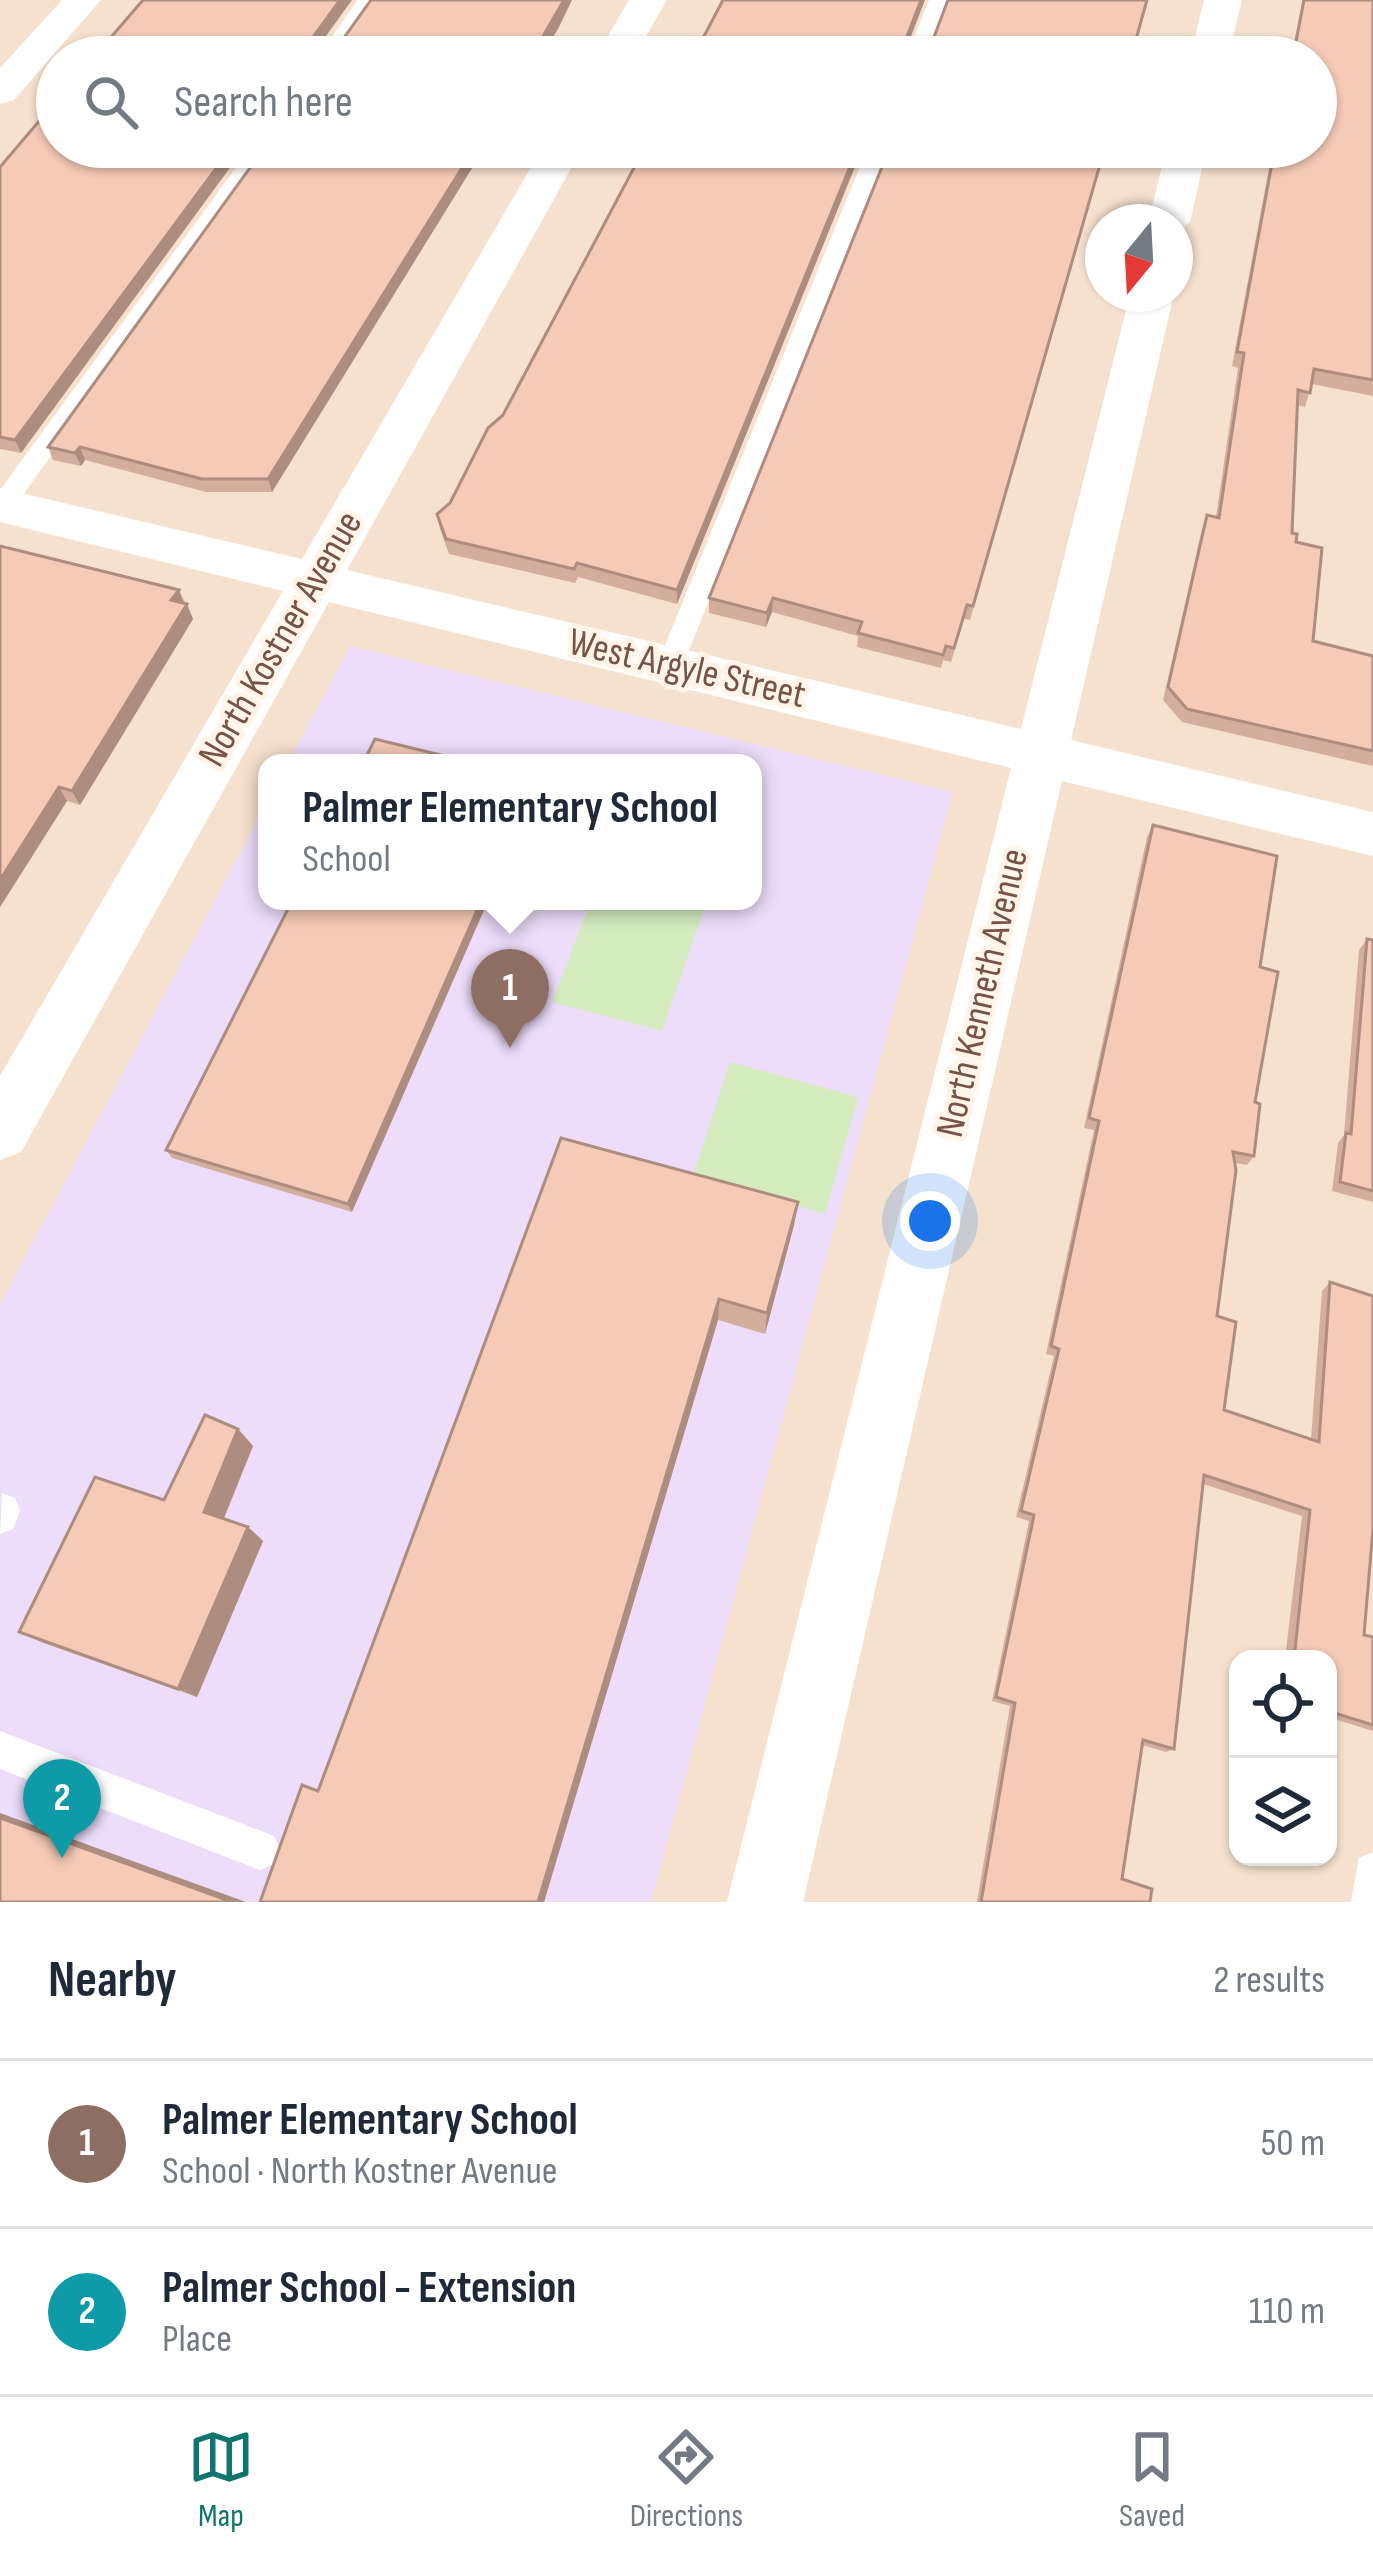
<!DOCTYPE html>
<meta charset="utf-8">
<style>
:root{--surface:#fff;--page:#f6f6f7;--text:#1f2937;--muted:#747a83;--line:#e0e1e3;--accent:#0f766e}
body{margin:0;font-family:"Sofia Sans Condensed",sans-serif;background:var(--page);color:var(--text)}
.controls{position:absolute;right:36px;bottom:36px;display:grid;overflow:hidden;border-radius:24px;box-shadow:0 3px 9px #0004}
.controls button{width:108px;height:108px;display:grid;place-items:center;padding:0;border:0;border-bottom:3px solid var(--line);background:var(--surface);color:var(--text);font:60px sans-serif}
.compass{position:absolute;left:1085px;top:204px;width:108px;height:108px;border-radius:50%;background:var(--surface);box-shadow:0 3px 9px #0004;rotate:198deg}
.you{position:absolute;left:930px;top:1221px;width:42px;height:42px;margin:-30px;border:9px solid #fff;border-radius:50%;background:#1a73e8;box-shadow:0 0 0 18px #1a73e833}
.badge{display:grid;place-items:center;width:78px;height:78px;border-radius:50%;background:var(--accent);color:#fff;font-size:39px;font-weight:700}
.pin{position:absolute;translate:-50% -99px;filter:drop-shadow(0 3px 6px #0008)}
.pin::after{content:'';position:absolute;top:63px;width:42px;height:36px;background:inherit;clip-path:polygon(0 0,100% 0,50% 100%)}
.popup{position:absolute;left:258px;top:754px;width:504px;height:156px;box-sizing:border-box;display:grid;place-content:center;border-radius:24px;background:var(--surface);filter:drop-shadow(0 3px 9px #0005);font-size:39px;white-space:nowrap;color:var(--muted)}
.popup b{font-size:45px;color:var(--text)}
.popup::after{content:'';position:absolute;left:50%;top:100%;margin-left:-24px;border:24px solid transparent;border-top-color:var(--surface)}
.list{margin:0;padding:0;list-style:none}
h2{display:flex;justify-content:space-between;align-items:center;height:156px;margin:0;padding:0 48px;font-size:51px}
h2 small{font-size:39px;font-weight:400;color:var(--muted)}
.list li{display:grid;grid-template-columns:78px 1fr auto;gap:36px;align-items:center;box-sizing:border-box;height:168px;padding:0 48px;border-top:3px solid var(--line)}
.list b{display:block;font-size:45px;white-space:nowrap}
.list p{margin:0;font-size:39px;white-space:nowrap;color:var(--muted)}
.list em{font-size:39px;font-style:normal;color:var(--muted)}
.icon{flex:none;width:66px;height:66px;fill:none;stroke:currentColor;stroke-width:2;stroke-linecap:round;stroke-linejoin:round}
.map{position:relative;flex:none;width:1373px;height:1902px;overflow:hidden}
.search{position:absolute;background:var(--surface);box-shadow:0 3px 9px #0004;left:36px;right:36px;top:36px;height:132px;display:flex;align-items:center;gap:30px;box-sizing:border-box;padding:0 42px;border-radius:66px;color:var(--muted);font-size:45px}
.sheet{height:492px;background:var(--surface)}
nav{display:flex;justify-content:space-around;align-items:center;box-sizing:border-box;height:168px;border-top:3px solid var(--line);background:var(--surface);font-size:33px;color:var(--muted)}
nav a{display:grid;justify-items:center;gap:6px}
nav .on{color:var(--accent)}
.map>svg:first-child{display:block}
.residential{fill:#f6e1ce;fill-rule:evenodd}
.education{fill:#edddfa}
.green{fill:#d4ecbe}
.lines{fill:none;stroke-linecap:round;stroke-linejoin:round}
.service{fill:#fff;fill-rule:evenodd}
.minor{fill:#fff;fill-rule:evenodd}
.wall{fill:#d3ae9d}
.shaded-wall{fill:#ac8d7f}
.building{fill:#f5cab6;stroke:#ac8d7f;stroke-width:3}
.labels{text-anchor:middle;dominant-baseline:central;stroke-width:10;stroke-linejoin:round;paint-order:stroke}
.street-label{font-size:39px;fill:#765346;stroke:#fff4e8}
</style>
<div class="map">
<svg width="1373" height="1902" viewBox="0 0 1373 1902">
<rect width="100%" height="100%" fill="#fef0e0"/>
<path class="residential" d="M0,0H1373V1902H0ZM57,57H1316V147H57ZM1103,222H1175V294H1103ZM267,763H753V901H267ZM1238,1659H1328V1857H1238Z"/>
<path class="education" d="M350,646L953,792L651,1902H0V1304L267,802V901H753V763H288Z"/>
<g class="green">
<path d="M591,901H707L662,1031L552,1002Z"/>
<path d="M730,1062L858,1097L825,1214L693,1176Z"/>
</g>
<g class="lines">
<g class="service">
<path d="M358,0H378L337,57H317Z"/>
<path d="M929,0H949L926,57H906Z"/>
<path d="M251,147H273L9,514L0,517V490Z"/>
<path d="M868,147H890L683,665L679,672H661L657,665Z"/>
<path d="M2,1493L15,1498L20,1511L13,1529L0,1534Z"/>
<path d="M0,1731L274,1836L280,1850L274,1864L260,1870L0,1769Z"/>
<path d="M1373,1852V1902H1351L1359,1858Z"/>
</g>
<g class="minor">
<path d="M62,0H101L14,100L0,104V68Z"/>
<path d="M629,0H667L634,57H596Z"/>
<path d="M1204,0H1242L1228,57H1190Z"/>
<path d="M543,147H583L347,570L1021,729L1130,294H1174L1071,740L1373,812V856L1062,781L803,1902H727L1011,768L329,602L21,1152L0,1160V1076L283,591L0,522V488L302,559Z"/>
<path d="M1167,147H1207L1190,222L1175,234V222H1148Z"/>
</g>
</g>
<g class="wall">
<path d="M1303,0H1373V396L1312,384L1305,407L1298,405L1292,533L1296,542L1313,641L1373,656V766L1182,722L1163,700L1202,529L1207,515L1216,517L1238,368L1232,366L1273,147H1316V57H1291Z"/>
<path d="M57,147H245L21,453L0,449V167Z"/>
<path d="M265,147H485L272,492H206L85,460L81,466L53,460L48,447Z"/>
<path d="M645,147H863L677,604L578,577L575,583L449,554L440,529L437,514L450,503L503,415Z"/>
<path d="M1106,147L970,620L964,619L951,662L943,660L941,668L857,647L858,636L772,612L766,627L709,613V598Z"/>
<path d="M0,546L179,590L193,619L80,805L67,801L0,907Z"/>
<path d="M1153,825L1260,967L1254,1156L1247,1165L1235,1163L1217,1316L1224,1410L1311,1439L1322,1291L1330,1282L1364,1635L1373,1637V1731L1328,1717V1659H1285L1302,1516L1203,1484L1174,1749L1166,1752L1142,1745L1122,1879L1150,1902H977L1010,1706L992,1701L1029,1521L1016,1517L1054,1356L1046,1354L1094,1130L1084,1128L1147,837Z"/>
<path d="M292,901L352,1212L172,1158L166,1150Z"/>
<path d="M1373,937V1202L1332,1191L1338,1143L1344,1135L1359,950L1367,939L1373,940Z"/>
<path d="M798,1202L794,1225L765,1334L718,1320L544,1902H260L318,1791Z"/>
<path d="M238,1429L253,1446L224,1519L248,1527L263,1541L197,1697L43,1643L19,1632L164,1500Z"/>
</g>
<g class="shaded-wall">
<path d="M340,0H352L313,54L311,40Z"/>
<path d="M564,0H572L558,29L540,57H531Z"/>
<path d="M921,0H925L903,57L904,44Z"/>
<path d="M232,147H245L21,453L15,440Z"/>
<path d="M475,147H485L272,492L268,479Z"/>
<path d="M858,147H863L677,604V590Z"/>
<path d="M80,447L85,460L81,466L75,453Z"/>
<path d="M179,590L184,605L171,600Z"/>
<path d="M773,598L772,612L766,627L767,613Z"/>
<path d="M187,604L193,619L80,805L72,791Z"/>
<path d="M59,787L67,801L0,907V880Z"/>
<path d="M481,901H488L352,1212L348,1204Z"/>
<path d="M798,1202L794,1225L765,1334L767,1313Z"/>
<path d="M719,1299L718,1320L544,1902H538Z"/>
<path d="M238,1429L253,1446L220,1527L204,1512Z"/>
<path d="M248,1527L263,1541L197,1697L178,1689Z"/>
<path d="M0,1813L246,1902H232L0,1818Z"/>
</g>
<g class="building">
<path d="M143,0H340L311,40V46H338L371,0H564L531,57H94Z"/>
<path d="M723,0H921L904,44L931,45L948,0H1147L1131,57H693Z"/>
<path d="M1304,0H1373V380L1314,369L1310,393L1298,390L1292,533L1297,534L1296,542L1322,548L1313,641L1373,656V751L1187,709L1168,687L1207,515L1219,518L1244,353L1237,352L1275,147H1316V57H1293Z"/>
<path d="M57,100V147H232L15,440L0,437V167Z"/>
<path d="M265,147H475L268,479H202L80,447L75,453L48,447Z"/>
<path d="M645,147H858L677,590L577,563L574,569L446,539L437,514L450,503L488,428L503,415Z"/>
<path d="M890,147H1105L973,606L967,605L954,648L946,646L943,655L858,633L862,622L773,598L767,613L709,598Z"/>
<path d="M0,546L179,590L171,600L187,604L72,791L59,787L0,880Z"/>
<path d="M375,739L473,763H363Z"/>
<path d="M1153,825L1277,856L1260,967L1278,972L1255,1102L1260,1104L1254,1156L1233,1152L1236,1170L1217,1316L1236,1322L1224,1410L1319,1442L1330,1282L1373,1296V1529L1364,1635L1373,1637V1725L1328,1711V1659H1294L1310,1510L1204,1475L1174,1749L1143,1740L1122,1879L1152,1889L1150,1902H981L1015,1703L996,1697L1034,1515L1021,1511L1059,1349L1051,1346L1099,1121L1089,1118Z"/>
<path d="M292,901H481L348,1204L166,1150Z"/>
<path d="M1367,939L1373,940V1191L1340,1182L1346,1133L1351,1134Z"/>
<path d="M561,1138L798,1202L767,1313L719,1299L538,1902H260L302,1785L318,1791Z"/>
<path d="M205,1415L238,1429L204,1512L248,1527L178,1689L19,1632L95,1477L164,1500Z"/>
<path d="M0,1818L232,1902H0Z"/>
</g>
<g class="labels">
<g class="street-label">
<text transform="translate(281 639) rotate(-60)">North Kostner Avenue</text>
<text transform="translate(687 669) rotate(13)">West Argyle Street</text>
<text transform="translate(983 993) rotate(-77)">North Kenneth Avenue</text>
</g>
</g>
</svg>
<div class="controls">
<button><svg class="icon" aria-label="locate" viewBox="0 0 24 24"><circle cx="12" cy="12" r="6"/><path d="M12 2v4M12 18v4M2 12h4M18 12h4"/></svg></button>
<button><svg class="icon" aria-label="layers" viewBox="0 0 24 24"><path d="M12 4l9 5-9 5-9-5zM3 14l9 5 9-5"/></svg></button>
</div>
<svg class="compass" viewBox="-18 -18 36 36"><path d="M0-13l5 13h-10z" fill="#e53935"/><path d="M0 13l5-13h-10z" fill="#747a83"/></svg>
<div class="you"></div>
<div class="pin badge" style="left:510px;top:1048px;background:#8d6e63">1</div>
<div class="popup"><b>Palmer Elementary School</b>School</div>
<div class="pin badge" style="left:62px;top:1858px;background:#0f9aa8">2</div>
<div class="search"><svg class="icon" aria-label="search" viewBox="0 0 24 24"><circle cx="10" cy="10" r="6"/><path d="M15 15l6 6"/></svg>Search here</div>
</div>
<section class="sheet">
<h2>Nearby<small>2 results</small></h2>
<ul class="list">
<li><span class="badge" style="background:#8d6e63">1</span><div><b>Palmer Elementary School</b><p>School · North Kostner Avenue</p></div><em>50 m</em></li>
<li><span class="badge" style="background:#0f9aa8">2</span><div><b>Palmer School - Extension</b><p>Place</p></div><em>110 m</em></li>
</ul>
</section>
<nav>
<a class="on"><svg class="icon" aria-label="map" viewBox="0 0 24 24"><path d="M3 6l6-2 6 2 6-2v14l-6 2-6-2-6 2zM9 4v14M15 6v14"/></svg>Map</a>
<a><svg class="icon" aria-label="directions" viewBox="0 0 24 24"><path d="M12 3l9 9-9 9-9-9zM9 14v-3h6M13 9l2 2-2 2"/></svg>Directions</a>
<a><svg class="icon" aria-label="saved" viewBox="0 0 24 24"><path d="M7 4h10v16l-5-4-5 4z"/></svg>Saved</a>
</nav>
